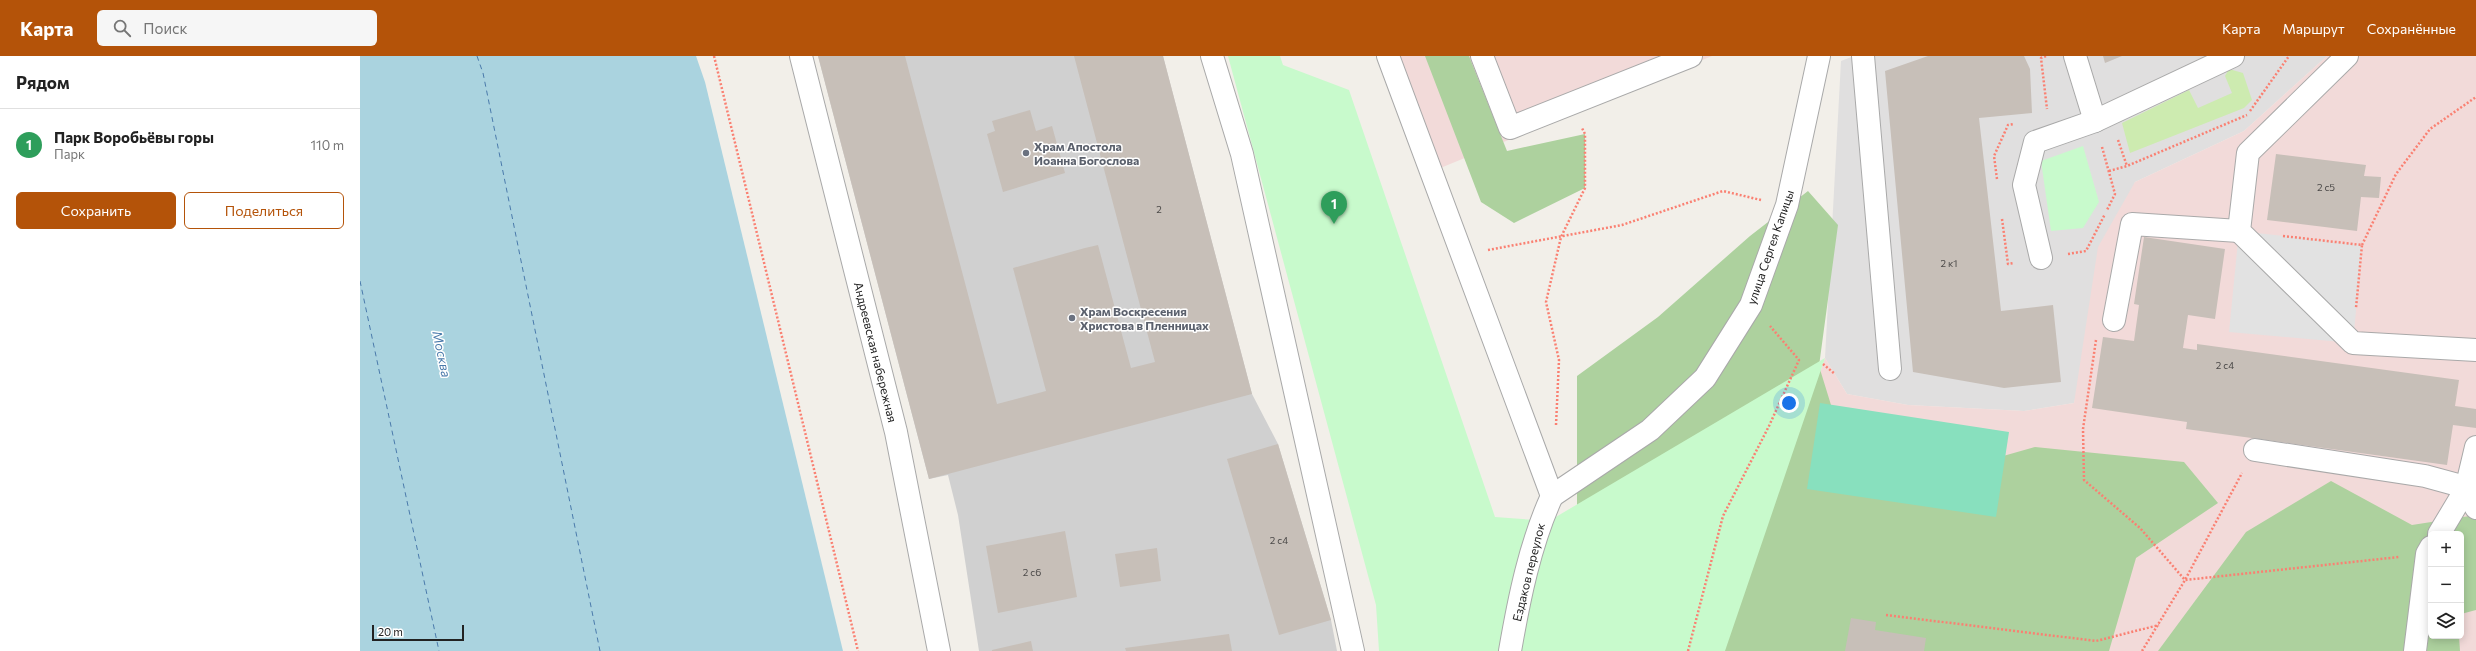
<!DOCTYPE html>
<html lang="ru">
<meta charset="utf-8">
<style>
:root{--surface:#fff;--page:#f6f6f6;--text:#222;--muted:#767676;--line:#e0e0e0;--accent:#b45309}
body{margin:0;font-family:Commissioner,sans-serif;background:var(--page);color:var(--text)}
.controls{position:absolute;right:12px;bottom:12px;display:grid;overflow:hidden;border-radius:6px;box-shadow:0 2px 10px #0003}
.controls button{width:36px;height:36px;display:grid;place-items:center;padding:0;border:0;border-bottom:1px solid var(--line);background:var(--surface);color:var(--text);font:20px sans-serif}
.scale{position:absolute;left:12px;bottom:10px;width:92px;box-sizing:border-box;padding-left:4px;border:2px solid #222;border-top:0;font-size:11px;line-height:14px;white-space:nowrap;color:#222;-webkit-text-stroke:3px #fff;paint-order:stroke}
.you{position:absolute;left:1429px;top:347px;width:14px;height:14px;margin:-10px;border:3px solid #fff;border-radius:50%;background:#1a73e8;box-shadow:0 0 0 6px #1a73e833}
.badge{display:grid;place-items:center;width:26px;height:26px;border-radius:50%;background:var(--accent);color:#fff;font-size:13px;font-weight:700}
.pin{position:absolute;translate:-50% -33px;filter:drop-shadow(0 1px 2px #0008)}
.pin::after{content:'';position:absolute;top:21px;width:14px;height:12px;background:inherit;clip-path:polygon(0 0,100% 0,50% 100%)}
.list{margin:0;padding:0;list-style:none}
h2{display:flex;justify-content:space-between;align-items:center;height:52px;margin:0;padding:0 16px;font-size:17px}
h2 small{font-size:13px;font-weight:400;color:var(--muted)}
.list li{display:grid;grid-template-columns:26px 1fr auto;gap:12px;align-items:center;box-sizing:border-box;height:72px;padding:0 16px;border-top:1px solid var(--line)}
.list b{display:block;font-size:15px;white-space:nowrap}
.list p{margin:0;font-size:13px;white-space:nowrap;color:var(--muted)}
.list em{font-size:13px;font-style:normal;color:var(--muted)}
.actions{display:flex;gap:8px;padding:12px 16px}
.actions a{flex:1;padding:9px 0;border:1px solid var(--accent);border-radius:6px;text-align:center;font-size:14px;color:var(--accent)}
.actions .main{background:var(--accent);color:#fff}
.icon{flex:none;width:22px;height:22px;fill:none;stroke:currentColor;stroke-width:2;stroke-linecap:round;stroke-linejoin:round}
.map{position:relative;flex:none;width:2116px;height:595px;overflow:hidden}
header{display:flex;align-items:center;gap:24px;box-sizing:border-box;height:56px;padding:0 20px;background:var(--accent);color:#fff}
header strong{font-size:19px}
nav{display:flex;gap:22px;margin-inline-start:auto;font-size:14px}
.search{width:280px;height:36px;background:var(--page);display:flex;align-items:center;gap:10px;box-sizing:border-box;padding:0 14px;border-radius:6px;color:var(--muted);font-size:15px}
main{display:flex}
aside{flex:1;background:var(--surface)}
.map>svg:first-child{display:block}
.residential{fill:#e0dfdf}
.commercial{fill:#f2dad9;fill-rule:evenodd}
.religious{fill:#d0d0d0}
.grass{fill:#cdebb0}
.forest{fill:#add19e}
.park{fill:#c8facc}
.pitch{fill:#88e0be}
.parking{fill:#e2e2e2}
.water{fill:#aad3df}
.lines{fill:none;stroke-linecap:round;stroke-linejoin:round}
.ferry{stroke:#4a7aab;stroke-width:1;stroke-dasharray:5 4;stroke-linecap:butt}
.building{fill:#c7bfb8}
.minor-casing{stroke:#a9a9a9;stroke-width:24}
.path{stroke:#fa8072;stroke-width:2.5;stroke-dasharray:2 2;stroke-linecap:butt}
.minor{stroke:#fff;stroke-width:22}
.worship-dot{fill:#6b7280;stroke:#fff;stroke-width:1.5}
.labels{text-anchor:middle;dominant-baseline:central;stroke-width:3;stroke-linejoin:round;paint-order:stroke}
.number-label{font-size:10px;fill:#4b4948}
.worship-label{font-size:12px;font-weight:bold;fill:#5b616d;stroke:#fff;text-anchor:start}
.street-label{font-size:12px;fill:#222;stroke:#fff}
.water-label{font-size:13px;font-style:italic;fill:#4a7aab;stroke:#fff}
</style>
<header>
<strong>Карта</strong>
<div class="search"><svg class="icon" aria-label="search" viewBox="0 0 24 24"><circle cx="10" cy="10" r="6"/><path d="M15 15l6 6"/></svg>Поиск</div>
<nav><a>Карта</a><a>Маршрут</a><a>Сохранённые</a></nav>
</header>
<main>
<aside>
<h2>Рядом<small></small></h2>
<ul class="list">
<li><span class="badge" style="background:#2e9e5b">1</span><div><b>Парк Воробьёвы горы</b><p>Парк</p></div><em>110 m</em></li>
</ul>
<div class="actions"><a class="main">Сохранить</a><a>Поделиться</a></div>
</aside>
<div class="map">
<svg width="2116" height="595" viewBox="0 0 2116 595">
<rect width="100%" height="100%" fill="#f2efe9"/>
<path class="residential" d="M1494,0H1967L1884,75L1775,126L1714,347L1664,355L1548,349L1487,338L1465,302L1481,5Z"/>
<g class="commercial">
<path d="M1037,0H1352L1078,113Z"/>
<path d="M1967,0H2116V595H1365L1465,302L1487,338L1548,349L1664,355L1714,347L1738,191L1775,126L1884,75ZM2071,478H2101V580H2071Z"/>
</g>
<path class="religious" d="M458,0H803L892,338L918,388L971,564L977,595H619L598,459L588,419L569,423Z"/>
<path class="grass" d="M1869,13L1883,17L1892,44L1884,52L1770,97L1762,67L1829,34L1838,52L1872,37L1865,20Z"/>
<g class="forest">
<path d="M1065,0H1109L1147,95L1225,78V132L1154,167L1121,146Z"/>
<path d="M1448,135L1478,169L1459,310L1483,388L1587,416L1675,391L1824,406L1858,447L1776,502L1749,595H1187L1217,450V320L1298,261L1390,180Z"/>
<path d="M1971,425L2052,469L2116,459V554L2101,558V478H2071V580H2099L2100,595H1798L1886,476Z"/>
</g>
<g class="park">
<path d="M868,0H920L923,9L989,34L1135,461L1189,465L1465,302L1365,595H1019L1016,549Z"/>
<path d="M1723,90L1739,146L1723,172L1691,175L1681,105Z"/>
</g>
<path class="pitch" d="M1460,347L1649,376L1636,461L1447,433Z"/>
<path class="parking" d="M1879,175L2002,189L1993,287L1869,276Z"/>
<path class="water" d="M0,0H336L345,26L483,595H0Z"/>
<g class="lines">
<g class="ferry">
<path d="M117,0L123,17L240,595"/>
<path d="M0,225L79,595"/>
</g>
</g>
<g class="building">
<path d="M458,0H545L637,348L686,335L653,212L725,192L738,189L771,312L795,306L714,0H803L892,338L569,423Z"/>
<path d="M1568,0H1664L1670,13L1672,57L1619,62L1641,255L1693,249L1701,326L1644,332L1553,316L1525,15Z"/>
<path d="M1743,0H1762L1745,7Z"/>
<path d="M670,54L676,75L692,70L705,117L643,136L627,78L635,75L632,65Z"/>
<path d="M1916,98L2006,109L2004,120L2021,121L2019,142L2001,141L1997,175L1907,164Z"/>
<path d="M1784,181L1865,193L1855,263L1828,259L1823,292L1837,294V288L2099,324L2095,350L2116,353V372L2093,369L2087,409L1826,373L1827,366L1732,352L1743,281L1774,285L1779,249L1774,248Z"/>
<path d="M918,388L971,564L919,579L867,403Z"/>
<path d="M705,475L717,541L638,557L626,490Z"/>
<path d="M797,492L801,525L760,531L755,498Z"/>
<path d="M1491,562L1516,566L1515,574L1566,582L1564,595H1485Z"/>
<path d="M869,578L872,595H766L765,592Z"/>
<path d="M671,585L673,595H632V594Z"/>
</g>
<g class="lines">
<defs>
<g id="minor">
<path d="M441,0L536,376L579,595"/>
<path d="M852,0L882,98L993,595"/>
<path d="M1028,0L1192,440"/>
<path d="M1122,0L1150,72L1331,0"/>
<path d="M1503,0L1530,313"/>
<path d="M1715,0L1735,65L1873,0"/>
<path d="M1987,0L1888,97L1879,175L1993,287L2116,294"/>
<path d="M1681,202L1664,129L1675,86L1735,65"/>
<path d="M1754,264L1772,168L1879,175"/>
<path d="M2116,391L2106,433L2116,452"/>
<path d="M1895,394L2065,420L2116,434"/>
<path d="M1192,440L1290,374L1345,322L1391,249L1427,149L1459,0"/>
<path d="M2079,478L2106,433"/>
<path d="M1150,595C1159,543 1170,488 1192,440"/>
<path d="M2055,595L2067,498L2071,491"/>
</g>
</defs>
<use href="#minor" class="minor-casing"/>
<g class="path">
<path d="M354,0L498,595"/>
<path d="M1686,0L1681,2L1687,53"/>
<path d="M1890,55L1929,0"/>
<path d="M1758,84L1767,110"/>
<path d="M1742,91L1755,138L1747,154"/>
<path d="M1749,115L1767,110L1887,59"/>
<path d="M1637,123L1634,100L1648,69L1654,68"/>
<path d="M1642,163L1648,208L1654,207"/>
<path d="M1923,180L2002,189L1996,252"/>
<path d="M2002,189L2036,118L2070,73L2116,41"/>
<path d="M1128,194L1262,169L1363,135L1401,144"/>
<path d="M1708,198L1726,195L1745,158"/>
<path d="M1736,284L1723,373L1724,424L1780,472L1825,524L2039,501"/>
<path d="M1463,308L1475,318"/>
<path d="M1196,369L1199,304L1186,246L1201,181L1225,132V78L1222,72"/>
<path d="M1526,559L1736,585L1799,569"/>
<path d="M1328,595L1363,460L1409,370L1439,304L1410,270"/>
<path d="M1782,595L1825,524L1882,417"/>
</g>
<use href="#minor" class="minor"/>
</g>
<g class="worship-dot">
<circle cx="666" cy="97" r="4"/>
<circle cx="712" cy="262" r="4"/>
</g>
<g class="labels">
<g class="number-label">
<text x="1966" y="131">2 с5</text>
<text x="799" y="153">2</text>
<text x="1589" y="207">2 к1</text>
<text x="1865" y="309">2 с4</text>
<text x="919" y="484">2 с4</text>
<text x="672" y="516">2 с6</text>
</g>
<g class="worship-label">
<text x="674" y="90">Храм Апостола<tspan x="674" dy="14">Иоанна Богослова</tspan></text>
<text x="720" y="255">Храм Воскресения<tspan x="720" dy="14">Христова в Пленницах</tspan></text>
</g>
<g class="street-label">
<text transform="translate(1410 191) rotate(-71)">улица Сергея Капицы</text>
<text transform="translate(516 296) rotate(76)">Андреевская набережная</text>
<text transform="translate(1168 516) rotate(-76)">Ездаков переулок</text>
</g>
<g class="water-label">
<text transform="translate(82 298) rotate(78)">Москва</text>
</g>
</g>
</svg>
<div class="controls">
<button>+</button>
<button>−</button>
<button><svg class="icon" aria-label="layers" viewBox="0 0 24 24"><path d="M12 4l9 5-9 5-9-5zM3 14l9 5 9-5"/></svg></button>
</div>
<div class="scale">20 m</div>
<div class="you"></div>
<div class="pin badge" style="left:974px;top:168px;background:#2e9e5b">1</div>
</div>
</main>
